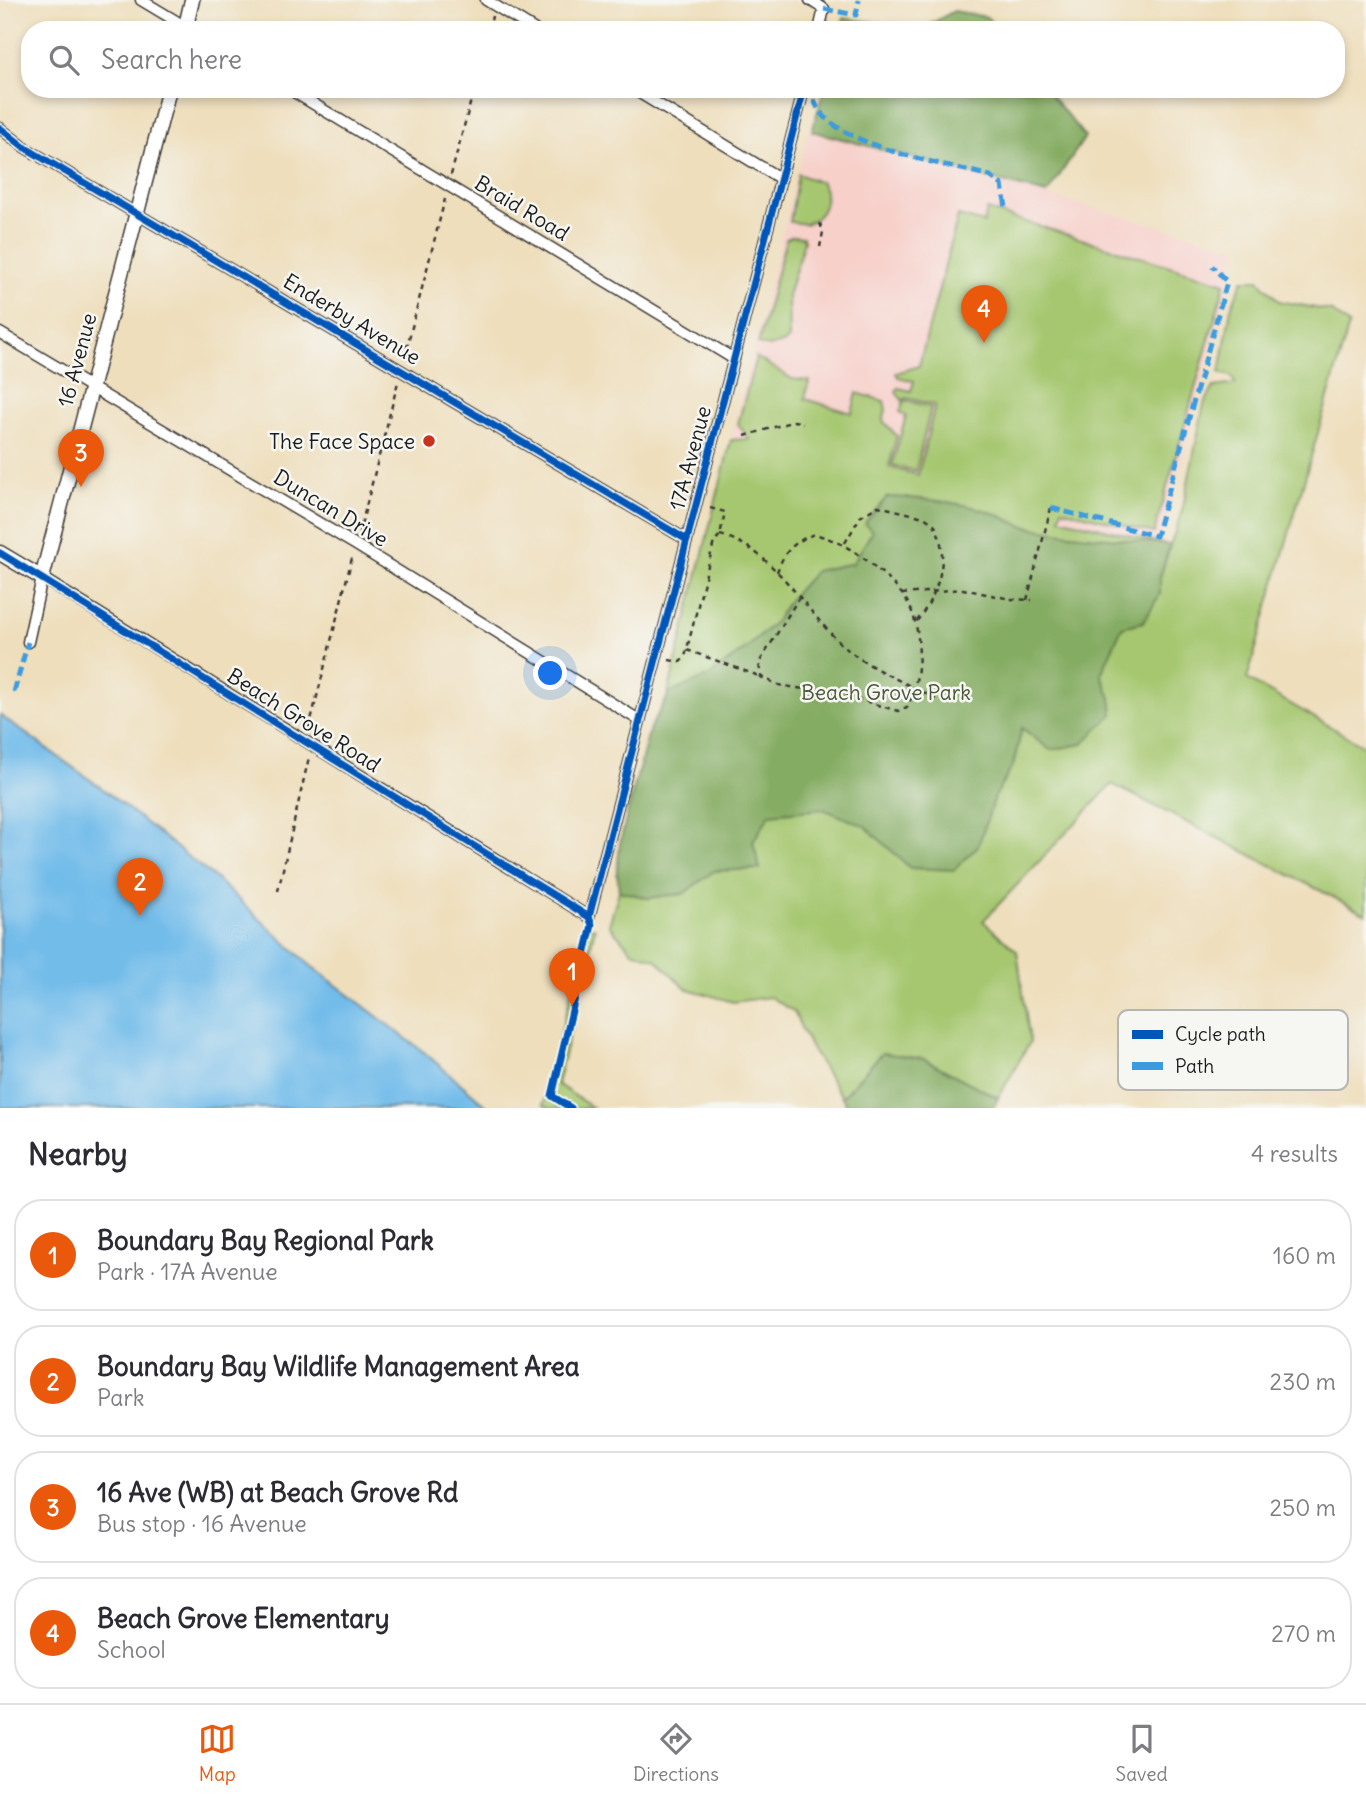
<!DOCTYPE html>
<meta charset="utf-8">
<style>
:root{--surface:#fff;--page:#f2f2f3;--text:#2b2b33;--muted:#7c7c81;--line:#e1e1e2;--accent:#ea580c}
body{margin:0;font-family:Delius,sans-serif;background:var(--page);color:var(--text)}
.you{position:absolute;left:551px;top:674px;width:24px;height:24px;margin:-18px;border:5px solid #fff;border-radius:50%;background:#1a73e8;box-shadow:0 0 0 10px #1a73e833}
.badge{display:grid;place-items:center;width:46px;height:46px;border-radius:50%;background:var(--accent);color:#fff;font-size:23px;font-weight:700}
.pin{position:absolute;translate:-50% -58px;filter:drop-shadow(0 2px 4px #0008)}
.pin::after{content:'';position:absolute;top:37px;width:24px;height:21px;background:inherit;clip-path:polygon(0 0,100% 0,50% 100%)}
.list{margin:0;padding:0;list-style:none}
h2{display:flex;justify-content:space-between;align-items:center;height:91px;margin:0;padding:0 28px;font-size:30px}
h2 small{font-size:23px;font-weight:400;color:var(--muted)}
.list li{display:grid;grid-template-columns:46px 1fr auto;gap:21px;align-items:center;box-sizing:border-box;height:112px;margin:0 14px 14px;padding:0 14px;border:2px solid var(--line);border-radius:28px}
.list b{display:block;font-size:26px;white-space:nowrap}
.list p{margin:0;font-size:23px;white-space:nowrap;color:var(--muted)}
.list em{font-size:23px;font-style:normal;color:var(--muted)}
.icon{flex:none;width:38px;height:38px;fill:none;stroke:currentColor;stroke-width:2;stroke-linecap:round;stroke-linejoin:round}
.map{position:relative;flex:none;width:1366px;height:1108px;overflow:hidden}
.search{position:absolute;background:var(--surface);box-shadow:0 4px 10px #0003;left:21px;right:21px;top:21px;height:77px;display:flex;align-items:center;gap:18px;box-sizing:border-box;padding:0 24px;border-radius:28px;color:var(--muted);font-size:26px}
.sheet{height:595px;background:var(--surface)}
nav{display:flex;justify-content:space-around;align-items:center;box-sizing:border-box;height:98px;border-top:2px solid var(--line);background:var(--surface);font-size:19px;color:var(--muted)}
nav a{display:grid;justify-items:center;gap:4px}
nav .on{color:var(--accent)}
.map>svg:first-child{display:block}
.built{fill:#f7d0ca}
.green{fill:#a6c76f;stroke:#617246;stroke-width:2}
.forest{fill:#84ac62;stroke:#50643f;stroke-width:2}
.water{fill:#72bcea;stroke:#476c83;stroke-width:2}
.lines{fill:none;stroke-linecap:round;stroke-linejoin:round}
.minor-casing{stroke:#3c3934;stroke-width:13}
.tertiary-casing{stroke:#3c3934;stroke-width:17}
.path{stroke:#3c3934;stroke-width:2.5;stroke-dasharray:5 5;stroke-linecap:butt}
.minor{stroke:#fff;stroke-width:10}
.tertiary{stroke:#fff;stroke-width:14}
.quiet{stroke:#3c9bdf;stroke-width:5;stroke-dasharray:10 5;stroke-linecap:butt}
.cycleway-casing{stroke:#f6f6f2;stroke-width:11}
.cycleway{stroke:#0057b8;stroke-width:7}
.poi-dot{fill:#c8321e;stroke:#f6f6f2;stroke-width:2.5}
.labels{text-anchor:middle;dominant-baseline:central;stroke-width:5;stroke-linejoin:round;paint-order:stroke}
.street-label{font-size:21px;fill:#1c1c1c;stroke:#f6f6f2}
.poi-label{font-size:21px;fill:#1c1c1c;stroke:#f6f6f2;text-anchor:end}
.park-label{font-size:21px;fill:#4c5839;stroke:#f6f6f2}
.key{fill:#f6f6f2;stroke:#b5b5b2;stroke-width:2}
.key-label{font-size:19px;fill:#1c1c1c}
</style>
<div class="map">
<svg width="1366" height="1108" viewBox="0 0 1366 1108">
<rect width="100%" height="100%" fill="#f6f6f2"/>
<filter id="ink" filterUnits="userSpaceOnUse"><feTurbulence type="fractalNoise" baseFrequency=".0143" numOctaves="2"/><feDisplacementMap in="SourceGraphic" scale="14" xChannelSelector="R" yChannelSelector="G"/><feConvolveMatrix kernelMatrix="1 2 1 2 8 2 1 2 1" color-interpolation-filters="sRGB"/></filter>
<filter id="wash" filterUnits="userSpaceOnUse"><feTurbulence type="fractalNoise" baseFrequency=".00686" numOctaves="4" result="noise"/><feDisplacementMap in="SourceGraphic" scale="28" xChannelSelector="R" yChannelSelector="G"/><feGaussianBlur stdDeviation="1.57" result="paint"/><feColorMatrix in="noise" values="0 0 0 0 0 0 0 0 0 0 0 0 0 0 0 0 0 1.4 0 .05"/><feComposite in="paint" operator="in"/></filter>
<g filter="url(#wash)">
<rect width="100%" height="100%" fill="#eedebc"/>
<path class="built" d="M808,131L1238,247L1160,543L747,439L731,440Z"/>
<g class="green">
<path d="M798,174L822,183C830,200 824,216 806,224L790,222Z"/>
<path d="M987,210L1225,283L1154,533L1062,509L1060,518L1160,543L1141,622L1160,594V577L1183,507L1204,404L1214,387L1236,384L1231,376L1220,373L1231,308L1243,280H1259L1279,301L1331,311L1349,325L1247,679L1366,747V914L1112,784L983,921L1017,951L1030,1042L998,1098L924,1060L882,1053L842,1097L810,1047L794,1012L770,997L733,1002L685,988L656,959L632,951L609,925L619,891L648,898L626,862L731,440L749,439L738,424L756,357L792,379L809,381L805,399L852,413L857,393L884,401L886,410L883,421L897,436L889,467L918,475L935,405L907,398L902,400L896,392L898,388L911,391L914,381L898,377L896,373L919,366L958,216L984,223Z"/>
<path d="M793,236L803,237L804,241L788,296L789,338L786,342L769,347L758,344L786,239Z"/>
<path d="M904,400L931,407L916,471L892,465L906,416L900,412Z"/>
<path d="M588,926L595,928L557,1084L593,1108H549L543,1105Z"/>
</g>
<g class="forest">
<path d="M954,11L987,17L997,30H841L844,18L923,28Z"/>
<path d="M824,89H1046L1085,137L1047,194L812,131Z"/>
<path d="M887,497C920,498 953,501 984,510C998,513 1010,522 1024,526C1072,537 1121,538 1170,545L1160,577V594L1143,622L1122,627L1101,674L1111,698L1113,714L1082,744L1050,750L1022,728L1013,766L996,794L978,846L954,870L910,868L865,826L823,809L770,814L753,842L760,869L714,871L683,894L648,898L619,891L617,871L620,843L631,799L650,728L670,693L709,676L748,647L776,621L789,600L815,571L853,563L872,532L865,523Z"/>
<path d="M882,1053L924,1059L998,1098L993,1108H848L842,1097Z"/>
</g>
<path class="water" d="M0,715L103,789L216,879L310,965L425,1053L489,1108H0Z"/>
</g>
<g filter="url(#ink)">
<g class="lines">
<defs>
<g id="minor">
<path d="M141,0L191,30"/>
<path d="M486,0L535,30"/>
<path d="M810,0L824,9L819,30"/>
<path d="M289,89L734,359"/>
<path d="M633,89L781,179"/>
<path d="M0,128L24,147L687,540"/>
<path d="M0,333L356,545L639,720"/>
<path d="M28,642L42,578L589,917L804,89"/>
</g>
<g id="tertiary">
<path d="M185,30L192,0"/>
<path d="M0,553L42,578L169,89"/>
</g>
</defs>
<use href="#minor" class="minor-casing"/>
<use href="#tertiary" class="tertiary-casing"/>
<g class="path">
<path d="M489,30L492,16"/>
<path d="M451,175L474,89"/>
<path d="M820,223L823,232L820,247"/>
<path d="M404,358L445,199"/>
<path d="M745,436L794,421L803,423"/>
<path d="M359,534L398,382"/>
<path d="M720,535C770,547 803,607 838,641C865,668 906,682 939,701"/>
<path d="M845,543L860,517L878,506L924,517L934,524C952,557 937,596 916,622"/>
<path d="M777,572C784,551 794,542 814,534C848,542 880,568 902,594C924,621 923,677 907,707L898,711L851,697L779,685L761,677L759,663L800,596"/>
<path d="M902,594L963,589L1010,599L1032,600"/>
<path d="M1027,600L1051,508L1048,507"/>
<path d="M687,650L759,676"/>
<path d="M669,660L680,662L685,657L714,542L720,535L725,512L706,507"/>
<path d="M309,728L352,558"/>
<path d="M278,891L309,757"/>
</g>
<use href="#minor" class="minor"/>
<use href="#tertiary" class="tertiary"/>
<g class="quiet">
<path d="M824,9L856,15L859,0"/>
<path d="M814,99C826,146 948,164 990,176L1002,185L1006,207"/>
<path d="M1051,508L1156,536L1227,282L1212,266"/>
<path d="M14,692L28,642"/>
</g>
<defs>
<g id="cycleway">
<path d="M0,128L24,147L687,540"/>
<path d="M0,553L589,917"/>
<path d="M571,1108L552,1096L592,925L589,917L804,89"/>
</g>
</defs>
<use href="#cycleway" class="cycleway-casing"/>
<use href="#cycleway" class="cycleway"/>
</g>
</g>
<circle class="poi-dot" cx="429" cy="441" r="7"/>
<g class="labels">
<g class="street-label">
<text transform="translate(522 208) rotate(31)">Braid Road</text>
<text transform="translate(352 319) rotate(31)">Enderby Avenue</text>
<text transform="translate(77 360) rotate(-75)">16 Avenue</text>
<text transform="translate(690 458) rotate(-75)">17A Avenue</text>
<text transform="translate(331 508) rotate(31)">Duncan Drive</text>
<text transform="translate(304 720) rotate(32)">Beach Grove Road</text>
</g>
<g class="poi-label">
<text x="415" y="441">The Face Space</text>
</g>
<g class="park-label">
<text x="886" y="692">Beach Grove Park</text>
</g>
</g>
<rect x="1118" y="1010" width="230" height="80" rx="10" class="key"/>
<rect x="1132" y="1030" width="31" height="9" fill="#0057b8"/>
<rect x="1132" y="1062" width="31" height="8" fill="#3c9bdf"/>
<g class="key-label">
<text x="1175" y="1041">Cycle path</text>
<text x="1175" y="1073">Path</text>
</g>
</svg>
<div class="you"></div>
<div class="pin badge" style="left:572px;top:1006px">1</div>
<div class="pin badge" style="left:140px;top:916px">2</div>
<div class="pin badge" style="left:81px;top:487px">3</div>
<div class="pin badge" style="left:984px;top:343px">4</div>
<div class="search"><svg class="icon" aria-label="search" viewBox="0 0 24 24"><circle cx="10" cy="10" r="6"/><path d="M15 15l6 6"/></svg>Search here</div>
</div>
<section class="sheet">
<h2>Nearby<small>4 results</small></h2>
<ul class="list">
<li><span class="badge">1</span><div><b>Boundary Bay Regional Park</b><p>Park · 17A Avenue</p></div><em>160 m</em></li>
<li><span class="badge">2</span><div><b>Boundary Bay Wildlife Management Area</b><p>Park</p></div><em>230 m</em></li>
<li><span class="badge">3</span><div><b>16 Ave (WB) at Beach Grove Rd</b><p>Bus stop · 16 Avenue</p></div><em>250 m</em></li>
<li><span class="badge">4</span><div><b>Beach Grove Elementary</b><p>School</p></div><em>270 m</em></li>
</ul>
</section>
<nav>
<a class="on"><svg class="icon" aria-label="map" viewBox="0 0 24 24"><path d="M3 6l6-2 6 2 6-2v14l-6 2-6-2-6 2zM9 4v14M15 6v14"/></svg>Map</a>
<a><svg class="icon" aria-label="directions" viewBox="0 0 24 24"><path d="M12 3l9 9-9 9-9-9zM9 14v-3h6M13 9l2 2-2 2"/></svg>Directions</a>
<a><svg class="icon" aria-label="saved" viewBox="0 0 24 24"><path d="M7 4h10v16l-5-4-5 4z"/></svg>Saved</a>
</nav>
